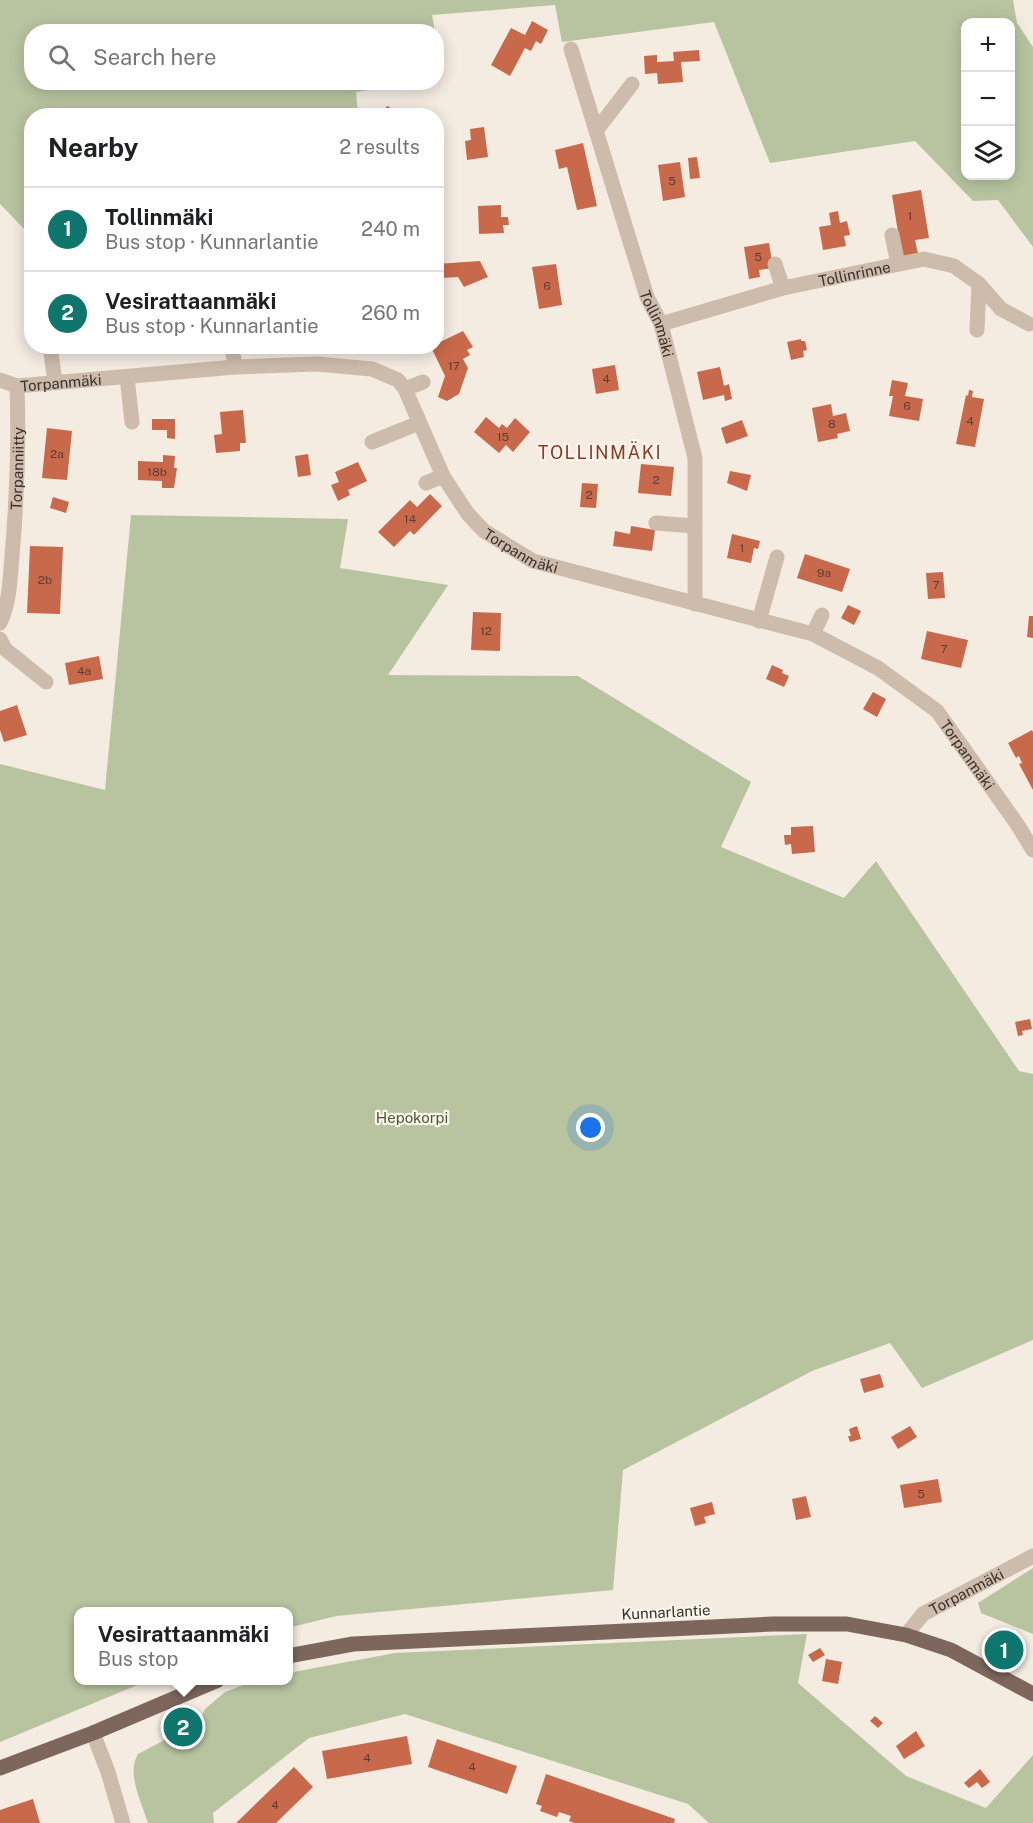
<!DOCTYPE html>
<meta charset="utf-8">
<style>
:root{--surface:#fff;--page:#f6f6f6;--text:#202124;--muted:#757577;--line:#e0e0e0;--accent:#0f766e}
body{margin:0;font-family:"Public Sans",sans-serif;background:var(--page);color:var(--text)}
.controls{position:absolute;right:18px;top:18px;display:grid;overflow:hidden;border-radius:12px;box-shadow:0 3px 15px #0003}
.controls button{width:54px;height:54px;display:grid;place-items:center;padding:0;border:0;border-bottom:2px solid var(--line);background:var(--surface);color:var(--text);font:30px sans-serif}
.you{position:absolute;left:591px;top:1128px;width:21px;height:21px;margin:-15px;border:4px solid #fff;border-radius:50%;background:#1a73e8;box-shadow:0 0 0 9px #1a73e833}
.badge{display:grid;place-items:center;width:39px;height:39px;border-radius:50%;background:var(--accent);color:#fff;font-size:20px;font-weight:700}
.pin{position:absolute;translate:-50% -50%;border:3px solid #fff;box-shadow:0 2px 6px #0006}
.popup{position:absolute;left:74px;top:1607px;width:219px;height:78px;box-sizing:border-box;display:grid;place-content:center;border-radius:12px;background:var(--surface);filter:drop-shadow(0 2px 4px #0005);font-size:20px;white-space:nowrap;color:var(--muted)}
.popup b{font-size:22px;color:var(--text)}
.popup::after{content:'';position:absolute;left:50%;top:100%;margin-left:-12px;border:12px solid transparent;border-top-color:var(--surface)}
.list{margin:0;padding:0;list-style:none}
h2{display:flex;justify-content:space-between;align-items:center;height:78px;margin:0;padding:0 24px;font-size:26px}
h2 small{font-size:20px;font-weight:400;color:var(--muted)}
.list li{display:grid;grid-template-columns:39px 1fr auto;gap:18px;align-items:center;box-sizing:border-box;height:84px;padding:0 24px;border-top:2px solid var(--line)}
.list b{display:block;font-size:22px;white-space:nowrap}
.list p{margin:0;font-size:20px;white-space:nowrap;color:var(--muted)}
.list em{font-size:20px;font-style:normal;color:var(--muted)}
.icon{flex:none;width:33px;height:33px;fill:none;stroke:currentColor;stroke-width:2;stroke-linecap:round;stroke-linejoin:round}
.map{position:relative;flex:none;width:1033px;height:1823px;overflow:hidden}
.search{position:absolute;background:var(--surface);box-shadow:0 3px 15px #0003;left:24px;top:24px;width:420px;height:66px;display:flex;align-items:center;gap:15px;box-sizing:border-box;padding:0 21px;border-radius:24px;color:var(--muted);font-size:22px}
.panel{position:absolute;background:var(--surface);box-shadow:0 3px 15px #0003;left:24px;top:108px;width:420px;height:246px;border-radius:24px}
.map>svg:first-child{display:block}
.green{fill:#b8c4a0;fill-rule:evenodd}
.building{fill:#c8694b}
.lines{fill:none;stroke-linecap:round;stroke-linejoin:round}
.minor{stroke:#cdbbac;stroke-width:15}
.major{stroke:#7d675c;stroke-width:15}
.labels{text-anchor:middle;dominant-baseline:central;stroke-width:4.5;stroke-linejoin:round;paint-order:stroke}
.number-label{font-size:12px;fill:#5e3e33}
.street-label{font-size:15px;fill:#3b302b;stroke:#fbf5ee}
.park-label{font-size:15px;fill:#4a5a2e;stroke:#fbf5ee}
.quarter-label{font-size:18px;letter-spacing:1.5px;fill:#8c3b22;stroke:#fbf5ee}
</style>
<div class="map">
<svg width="1033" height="1823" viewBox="0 0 1033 1823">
<rect width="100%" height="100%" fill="#f4ebe1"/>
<g class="green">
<path d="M0,0H1013L1017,23L1033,47V247L998,200L973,201L915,141L770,163L714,22L562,42L555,5L432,15L435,31L32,32V82L416,83L356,92L358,115L32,116L31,236L0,204ZM966,22H1010V176H966Z"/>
<path d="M131,515L348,519L340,568L448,585L388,675L578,676L751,782L721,847L844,898L876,861L1019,1071L1033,1074V1340L922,1388L890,1343L812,1371L623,1470L613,1590L336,1616L288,1628V1612H78V1680L147,1681L0,1742V764L105,790Z"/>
<path d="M1033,1568V1634L981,1613L978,1603Z"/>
<path d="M807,1634L798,1683L906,1776L986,1808L1033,1755V1823H709L688,1804L405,1714L309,1738L213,1813L214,1823H148C142,1803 126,1774 138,1754L199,1722L205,1709L225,1692L254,1681L288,1680V1673L395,1653Z"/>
</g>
<g class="building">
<path d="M532,21L548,30L541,44L536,41L531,51L525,48L510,76L491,65L511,28L525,35Z"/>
<path d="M699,50L700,61L681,62L683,82L658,84L657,73L645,74L644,56L657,55V62L674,61L673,52Z"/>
<path d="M387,106L393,109L389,116H381Z"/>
<path d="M484,127L488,157L467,160L465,141L471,140L470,129Z"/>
<path d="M583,143L597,206L577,210L567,167L559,169L555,150Z"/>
<path d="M697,157L700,178L690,179L688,158Z"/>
<path d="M680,162L685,197L663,201L658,165Z"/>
<path d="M921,190L929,238L915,240L918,254L902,257L892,195Z"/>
<path d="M501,205V217H508L509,225H503L504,233L479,234L478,206Z"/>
<path d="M838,211L840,223L847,221L850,235L844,236L846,246L823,250L819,227L831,225L829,213Z"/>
<path d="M769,243L773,268L759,270L760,277L749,279L744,247Z"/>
<path d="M480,261L488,277L464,287L458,277L442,278L444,290L436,293V264Z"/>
<path d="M556,264L562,305L539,309L532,267Z"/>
<path d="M463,331L473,347L467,350L470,355L463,359L468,368L459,394L447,401L438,397L445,376L431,347L436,346V344Z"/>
<path d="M801,339V341H805L807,350L803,351L804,357L791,360L787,342Z"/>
<path d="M615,365L619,390L596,394L592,369Z"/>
<path d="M720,367L724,386L729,384L732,399L725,401L724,395L703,400L697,372Z"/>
<path d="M892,380L908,383L905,396L923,399L919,421L889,416L893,396H889Z"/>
<path d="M969,390L973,391L972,397L984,399L975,447L956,444L966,395L968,396Z"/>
<path d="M831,404L833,416L846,413L850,431L837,434L838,438L818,442L812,408Z"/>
<path d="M243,410L246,443H240V451L216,453L214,435L222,434L220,412Z"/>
<path d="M486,417L499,428L502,424L507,428L515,418L530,432L513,452L506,445L499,453L474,432Z"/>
<path d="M152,419H175V439L167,438V430H152Z"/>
<path d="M742,420L748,436L726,444L721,428Z"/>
<path d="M47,428L72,431L67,480L42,478Z"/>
<path d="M308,454L311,475L298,477L295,456Z"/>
<path d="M163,455L175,456L174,468H177L174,488H162V481L138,480V461L163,462Z"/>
<path d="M358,462L367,481L348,490L350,495L338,501L331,485L339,482L335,472Z"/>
<path d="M641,464L674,467L671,496L638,493Z"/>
<path d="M730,471L751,475L747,491L727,483Z"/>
<path d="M582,483L598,484L596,508L580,507Z"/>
<path d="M430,494L442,506L414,535L410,531L394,547L378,532L410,500L417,507Z"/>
<path d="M53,497L69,502L66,513L50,508Z"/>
<path d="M631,526L655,530L652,551L613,546L615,531L630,534Z"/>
<path d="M732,534L760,541L758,549L754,548L751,563L727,558Z"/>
<path d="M30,546L63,547L60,614L27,613Z"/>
<path d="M805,554L850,569L842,592L797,578Z"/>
<path d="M943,572L945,598L928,599L926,573Z"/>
<path d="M848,605L861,611L854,625L841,618Z"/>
<path d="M473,612L501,613L500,651L471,650Z"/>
<path d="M1029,616H1033V638L1027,637Z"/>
<path d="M927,631L968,640L961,668L921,659Z"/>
<path d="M99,656L103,679L69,685L65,663Z"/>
<path d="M772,665L783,670L782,673L789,676L784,687L766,679Z"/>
<path d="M873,692L886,699L877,717L863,709Z"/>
<path d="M17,705L27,735L4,742L0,730V711Z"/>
<path d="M1032,730L1033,732V790L1019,764L1022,763L1019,756L1016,758L1008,743Z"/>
<path d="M813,826L815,852L792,854L791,844L785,845L784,835H791V827Z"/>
<path d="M1030,1019L1032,1029L1022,1031L1023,1035L1018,1036L1015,1022Z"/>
<path d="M880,1374L884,1387L864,1393L860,1379Z"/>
<path d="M857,1426L861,1439L850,1442L848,1436H851L849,1429Z"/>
<path d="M910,1426L917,1437L898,1449L891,1437Z"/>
<path d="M938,1479L942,1502L904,1508L900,1485Z"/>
<path d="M806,1496L811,1517L796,1520L792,1499Z"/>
<path d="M712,1502L715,1514L704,1517L706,1523L695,1526L690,1508Z"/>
<path d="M820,1648L825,1655L813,1662L808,1655Z"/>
<path d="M826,1659L842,1662L838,1684L822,1681Z"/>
<path d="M875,1716L883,1723L878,1728L870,1721Z"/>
<path d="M916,1731L925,1746L904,1759L896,1746Z"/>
<path d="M407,1736L412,1764L327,1779L322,1751Z"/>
<path d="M437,1739L517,1766L507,1794L428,1767Z"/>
<path d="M294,1767L313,1787L276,1823H236Z"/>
<path d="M980,1769L990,1782L982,1788L977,1782L969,1788L964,1783Z"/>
<path d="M546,1774L675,1819L674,1823H574L569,1821L571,1816L559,1812L557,1817L540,1811L542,1806L536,1804Z"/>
<path d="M33,1799L40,1823H0V1810Z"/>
</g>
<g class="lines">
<g class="minor">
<path id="s1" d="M571,49L647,297L661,324L695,458V604"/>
<path d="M596,131L632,84"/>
<path d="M892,235L898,264"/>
<path d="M775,264L783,288"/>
<path id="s2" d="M661,324L783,288L924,259L954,266L979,284L1001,309L1029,324"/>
<path d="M977,330L979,284"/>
<path d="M50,346L55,382"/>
<path d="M232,346L235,367"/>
<path d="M127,377L132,422"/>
<path id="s3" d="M0,380L17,386L235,367L317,364L372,369L398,380L405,389L443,476L468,514L484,531L533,561L813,634L878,668L937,711L1017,824L1033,850"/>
<path d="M405,389L423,382"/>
<path d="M372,442L419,423"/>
<path d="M426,483L443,476"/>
<path d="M656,523L695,526"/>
<path d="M759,621L777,557"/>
<path id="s4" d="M0,623C10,601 10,579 12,556C17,499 19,442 17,386"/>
<path d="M813,634L822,615"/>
<path d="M0,639L5,649L46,682"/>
<path id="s5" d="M906,1635L923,1614L1033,1556"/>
<path d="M93,1733L108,1772L123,1823"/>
</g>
<g class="major">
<path d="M288,1656L353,1644L773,1624H847L906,1635L951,1650L1033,1694"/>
<path d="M0,1768L93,1733L218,1680"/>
</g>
</g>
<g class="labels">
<g class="number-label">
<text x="672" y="181">5</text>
<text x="910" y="216">1</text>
<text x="758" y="257">5</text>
<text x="547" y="286">6</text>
<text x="454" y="366">17</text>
<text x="606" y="379">4</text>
<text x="907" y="406">6</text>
<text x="970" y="421">4</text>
<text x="832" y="424">8</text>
<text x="503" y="437">15</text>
<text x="57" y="454">2a</text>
<text x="157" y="472">18b</text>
<text x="656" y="480">2</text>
<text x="589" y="495">2</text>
<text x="410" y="519">14</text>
<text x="742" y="548">1</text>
<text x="824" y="573">9a</text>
<text x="45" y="580">2b</text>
<text x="936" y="585">7</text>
<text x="486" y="631">12</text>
<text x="944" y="649">7</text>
<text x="84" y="671">4a</text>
<text x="921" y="1494">5</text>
<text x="367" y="1758">4</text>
<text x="472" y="1767">4</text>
<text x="275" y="1805">4</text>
</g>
<g class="street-label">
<text stroke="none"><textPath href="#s2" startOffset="200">Tollinrinne</textPath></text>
<text stroke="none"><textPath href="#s1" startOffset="288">Tollinmäki</textPath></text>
<text stroke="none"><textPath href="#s3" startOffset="62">Torpanmäki</textPath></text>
<text stroke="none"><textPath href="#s4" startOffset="156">Torpanniitty</textPath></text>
<text stroke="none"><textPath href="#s3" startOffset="620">Torpanmäki</textPath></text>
<text stroke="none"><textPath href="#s3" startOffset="1124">Torpanmäki</textPath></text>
<text stroke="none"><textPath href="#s5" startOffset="76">Torpanmäki</textPath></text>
<text transform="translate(666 1612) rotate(-3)">Kunnarlantie</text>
</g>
<g class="park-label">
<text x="412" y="1117">Hepokorpi</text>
</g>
<g class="quarter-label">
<text x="600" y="452">TOLLINMÄKI</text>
</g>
</g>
</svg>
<div class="controls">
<button>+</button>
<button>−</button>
<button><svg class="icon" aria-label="layers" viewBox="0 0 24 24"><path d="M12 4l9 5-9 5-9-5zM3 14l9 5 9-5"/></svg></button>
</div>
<div class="you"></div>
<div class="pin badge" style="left:1004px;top:1650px">1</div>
<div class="pin badge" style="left:183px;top:1727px">2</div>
<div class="popup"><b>Vesirattaanmäki</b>Bus stop</div>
<div class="search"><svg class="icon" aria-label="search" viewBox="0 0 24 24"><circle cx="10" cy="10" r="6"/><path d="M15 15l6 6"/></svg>Search here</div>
<section class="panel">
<h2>Nearby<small>2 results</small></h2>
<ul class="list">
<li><span class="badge">1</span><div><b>Tollinmäki</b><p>Bus stop · Kunnarlantie</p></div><em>240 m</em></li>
<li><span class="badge">2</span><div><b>Vesirattaanmäki</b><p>Bus stop · Kunnarlantie</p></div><em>260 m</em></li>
</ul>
</section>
</div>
